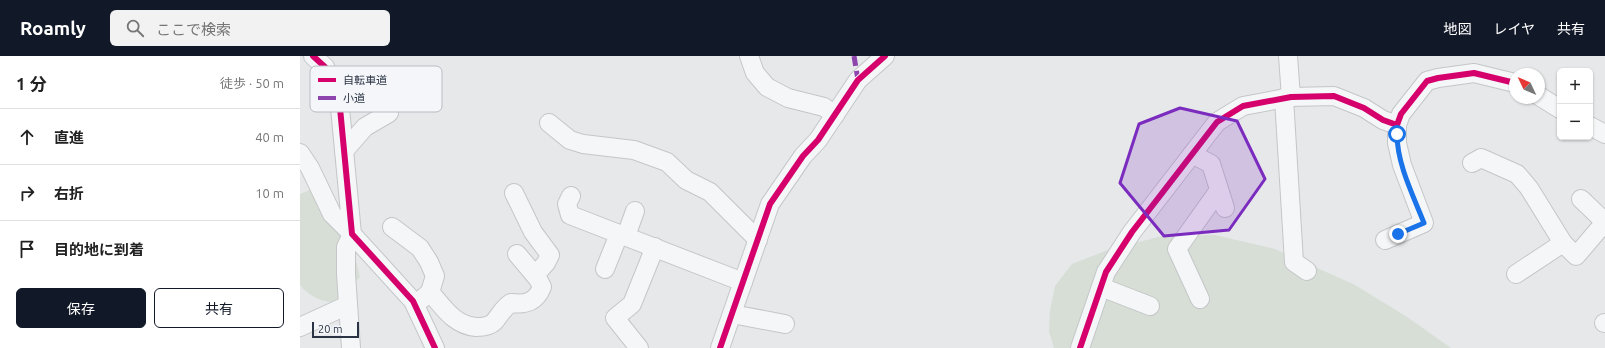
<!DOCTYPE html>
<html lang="ja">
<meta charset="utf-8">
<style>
:root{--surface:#fff;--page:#f2f2f2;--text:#222;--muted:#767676;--line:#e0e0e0;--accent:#111827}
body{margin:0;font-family:Ubuntu,"Noto Sans JP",sans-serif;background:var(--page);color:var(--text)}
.controls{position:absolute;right:12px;top:12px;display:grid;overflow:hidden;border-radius:6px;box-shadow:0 1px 3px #0004}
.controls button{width:36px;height:36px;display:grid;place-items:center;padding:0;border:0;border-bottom:1px solid var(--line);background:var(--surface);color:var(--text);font:20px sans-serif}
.compass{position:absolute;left:1209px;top:12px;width:36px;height:36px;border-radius:50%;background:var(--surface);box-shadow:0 1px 3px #0004;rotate:314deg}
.scale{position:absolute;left:12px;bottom:10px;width:47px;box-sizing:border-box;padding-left:4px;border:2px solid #2b3445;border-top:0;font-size:11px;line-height:14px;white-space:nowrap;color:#2b3445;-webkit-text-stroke:3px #f4f6f9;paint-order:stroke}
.stop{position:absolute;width:12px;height:12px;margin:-9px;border:3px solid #1a73e8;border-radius:50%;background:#fff}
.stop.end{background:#1a73e8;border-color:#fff;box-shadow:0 1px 4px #0008}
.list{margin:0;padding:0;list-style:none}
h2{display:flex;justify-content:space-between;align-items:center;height:52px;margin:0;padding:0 16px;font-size:17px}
h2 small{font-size:13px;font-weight:400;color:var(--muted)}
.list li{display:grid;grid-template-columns:26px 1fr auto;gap:12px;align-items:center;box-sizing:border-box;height:56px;padding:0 16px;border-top:1px solid var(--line)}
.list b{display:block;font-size:15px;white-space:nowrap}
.list em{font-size:13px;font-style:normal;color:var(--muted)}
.actions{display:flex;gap:8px;padding:12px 16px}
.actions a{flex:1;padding:9px 0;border:1px solid var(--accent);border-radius:6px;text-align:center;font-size:14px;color:var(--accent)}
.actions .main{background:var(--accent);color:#fff}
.icon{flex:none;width:22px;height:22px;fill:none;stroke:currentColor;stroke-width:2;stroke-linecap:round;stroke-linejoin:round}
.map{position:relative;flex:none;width:1305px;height:292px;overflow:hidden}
header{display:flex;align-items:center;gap:24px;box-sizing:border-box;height:56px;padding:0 20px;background:var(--accent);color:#fff}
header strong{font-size:19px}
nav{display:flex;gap:22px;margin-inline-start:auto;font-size:14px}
.search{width:280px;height:36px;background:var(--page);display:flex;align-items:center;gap:10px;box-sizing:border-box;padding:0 14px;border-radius:6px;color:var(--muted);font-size:15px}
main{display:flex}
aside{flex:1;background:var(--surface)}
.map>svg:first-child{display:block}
.green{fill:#d6ded6}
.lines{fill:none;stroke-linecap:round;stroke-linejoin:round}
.street-casing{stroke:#c4c6c8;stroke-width:20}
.street{stroke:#f5f6f7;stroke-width:18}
.quiet{stroke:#8e44ad;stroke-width:5;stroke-dasharray:10 5;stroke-linecap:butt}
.cycleway-casing{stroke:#f4f6f9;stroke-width:8}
.cycleway{stroke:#d6006c;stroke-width:6}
.route{stroke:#1a73e8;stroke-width:5}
.marked{fill:#7b2cbf;fill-opacity:0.2;stroke:#7b2cbf;stroke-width:3;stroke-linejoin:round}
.key{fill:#f4f6f9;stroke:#b8bcc3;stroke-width:1}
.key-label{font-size:11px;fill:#2b3445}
</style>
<header>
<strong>Roamly</strong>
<div class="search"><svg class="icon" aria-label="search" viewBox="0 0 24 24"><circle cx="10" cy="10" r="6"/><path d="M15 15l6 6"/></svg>ここで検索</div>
<nav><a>地図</a><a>レイヤ</a><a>共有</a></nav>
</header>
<main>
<aside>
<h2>1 分<small>徒歩 · 50 m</small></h2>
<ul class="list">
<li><svg class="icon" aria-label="ahead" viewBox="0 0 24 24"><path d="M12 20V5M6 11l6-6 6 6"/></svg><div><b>直進</b></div><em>40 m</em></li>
<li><svg class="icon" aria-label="right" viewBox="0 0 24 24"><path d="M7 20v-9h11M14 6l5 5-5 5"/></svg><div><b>右折</b></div><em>10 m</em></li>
<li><svg class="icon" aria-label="arrive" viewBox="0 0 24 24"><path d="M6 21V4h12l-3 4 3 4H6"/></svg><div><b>目的地に到着</b></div></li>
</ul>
<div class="actions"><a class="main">保存</a><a>共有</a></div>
</aside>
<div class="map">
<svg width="1305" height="292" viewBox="0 0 1305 292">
<rect width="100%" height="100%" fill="#e6e8ea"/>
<g class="green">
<path d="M17,131L52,189L60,221L34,246C21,246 9,240 0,229V138Z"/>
<path d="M915,179L975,193L1055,229L1107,261L1151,292H754L749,275L750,255L755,230L772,208L808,194L862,180Z"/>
</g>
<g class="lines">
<defs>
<g id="street">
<path d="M13,0L25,11L32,27L40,52L52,178L113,245L135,292"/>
<path d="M449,0L455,17L467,31L488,42L524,51L535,59"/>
<path d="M988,0L991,41"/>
<path d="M1239,40L1260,53"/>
<path d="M984,42L994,206L1007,215"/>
<path d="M249,67L270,84L283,88L334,94L367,106L386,124L410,136L458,184"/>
<path d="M1290,70L1305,78"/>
<path d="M44,95L65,71L89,57"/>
<path d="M0,97L10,112L32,158L52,178L46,191V218L51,292"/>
<path d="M892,98L911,108L925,152"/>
<path d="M1172,107L1181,102L1217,118L1229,132L1263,187L1276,200L1305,166"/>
<path d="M214,137L233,176L250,199L246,207L235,219"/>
<path d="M271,140L267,148L270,159L443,226"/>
<path d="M1281,143L1305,166"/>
<path d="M92,171L120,192L129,206L135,220L130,236L122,243"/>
<path d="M326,180L335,155"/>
<path d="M1085,184L1124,167L1102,109L1097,87V69"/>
<path d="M305,213L319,178"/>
<path d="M1216,218L1263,187"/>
<path d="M801,231L850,250"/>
<path d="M130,236C144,252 154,269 176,271C182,271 190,270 194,266C200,259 203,252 211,247C226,249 236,246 242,231L238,223L217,198"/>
<path d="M900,243L877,193L919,134"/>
<path d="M432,258L485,268"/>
<path d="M1304,267H1305"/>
<path d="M0,271L48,249"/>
<path d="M339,292L315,262L332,248L355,191"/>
<path d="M420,292L470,148L503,100L518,84L558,24L585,0"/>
<path d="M780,292L806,216L832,176L917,66L943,50L991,41L1034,40L1064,52L1083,64L1097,69L1101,58L1127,25L1138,22L1174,17L1215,27"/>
</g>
</defs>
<use href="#street" class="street-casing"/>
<use href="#street" class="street"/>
<path class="quiet" d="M554,0L558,24"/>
<defs>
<g id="cycleway">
<path d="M13,0L25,11L32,27L40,52L52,178L113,245L135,292"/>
<path d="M420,292L470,148L503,100L518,84L558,24L585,0"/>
<path d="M780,292L806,216L832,176L917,66L943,50L991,41L1034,40L1064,52L1083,64L1097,69L1101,58L1127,25L1138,22L1174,17L1215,27"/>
</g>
</defs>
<use href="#cycleway" class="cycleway-casing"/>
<use href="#cycleway" class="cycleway"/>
</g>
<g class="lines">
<path class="route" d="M1097,78C1097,108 1113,139 1124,167L1098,178"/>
</g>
<path class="marked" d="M880,52L937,65L965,123L929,174L864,180L820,127L839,68Z"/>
<rect x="10" y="10" width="132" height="46" rx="6" class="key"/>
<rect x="18" y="22" width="18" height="4" fill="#d6006c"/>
<rect x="18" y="40" width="18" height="4" fill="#8e44ad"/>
<g class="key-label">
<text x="43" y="28">自転車道</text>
<text x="43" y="46">小道</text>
</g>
</svg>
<div class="controls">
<button>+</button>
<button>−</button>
</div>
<svg class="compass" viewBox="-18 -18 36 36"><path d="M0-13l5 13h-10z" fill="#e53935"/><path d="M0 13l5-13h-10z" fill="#767676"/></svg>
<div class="scale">20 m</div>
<div class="stop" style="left:1097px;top:78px"></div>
<div class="stop end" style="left:1098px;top:178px"></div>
</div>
</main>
